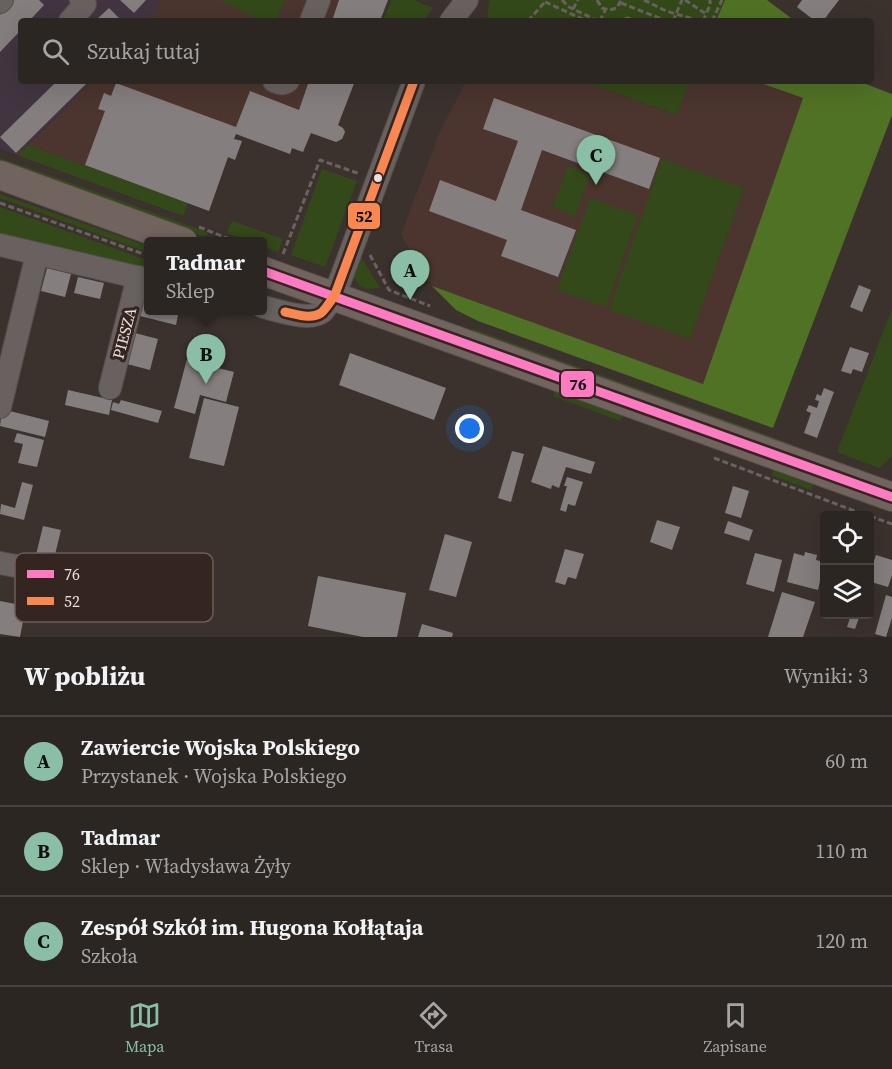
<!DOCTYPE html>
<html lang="pl">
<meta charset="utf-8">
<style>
:root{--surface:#2c2622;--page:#342e2a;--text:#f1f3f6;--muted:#a6a5a5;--line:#484340;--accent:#8abfa5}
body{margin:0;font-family:"Source Serif 4",serif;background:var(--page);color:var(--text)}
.controls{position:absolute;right:18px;bottom:18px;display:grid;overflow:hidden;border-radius:6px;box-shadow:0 6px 24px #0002}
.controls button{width:54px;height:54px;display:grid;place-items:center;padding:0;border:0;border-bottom:2px solid var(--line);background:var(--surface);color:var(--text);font:30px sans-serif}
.you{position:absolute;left:470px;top:429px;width:21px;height:21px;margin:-15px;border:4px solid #fff;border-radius:50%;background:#1a73e8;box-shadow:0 0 0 9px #1a73e833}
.badge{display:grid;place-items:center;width:39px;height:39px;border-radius:50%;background:var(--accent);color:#111;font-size:20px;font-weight:700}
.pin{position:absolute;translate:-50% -50px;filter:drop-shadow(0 2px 3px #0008)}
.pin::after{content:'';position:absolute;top:32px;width:21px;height:18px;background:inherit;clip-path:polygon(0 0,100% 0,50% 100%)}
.popup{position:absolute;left:144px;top:237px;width:123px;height:78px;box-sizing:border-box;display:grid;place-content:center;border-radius:6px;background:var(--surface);filter:drop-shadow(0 2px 4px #0005);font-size:20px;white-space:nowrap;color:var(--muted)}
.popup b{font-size:22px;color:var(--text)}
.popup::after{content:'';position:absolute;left:50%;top:100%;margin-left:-12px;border:12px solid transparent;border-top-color:var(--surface)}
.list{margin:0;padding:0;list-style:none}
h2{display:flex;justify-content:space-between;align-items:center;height:78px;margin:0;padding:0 24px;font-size:26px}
h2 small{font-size:20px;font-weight:400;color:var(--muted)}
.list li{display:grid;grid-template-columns:39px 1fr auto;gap:18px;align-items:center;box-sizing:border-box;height:90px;padding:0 24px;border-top:2px solid var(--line)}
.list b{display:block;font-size:22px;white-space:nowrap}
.list p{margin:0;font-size:20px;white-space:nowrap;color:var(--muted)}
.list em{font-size:20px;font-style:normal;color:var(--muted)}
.icon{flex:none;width:33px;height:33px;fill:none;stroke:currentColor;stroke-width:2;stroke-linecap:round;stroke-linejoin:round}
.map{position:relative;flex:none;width:892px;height:637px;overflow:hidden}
.search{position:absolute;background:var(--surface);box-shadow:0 6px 24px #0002;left:18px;right:18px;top:18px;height:66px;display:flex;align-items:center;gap:15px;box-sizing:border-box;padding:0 21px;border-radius:6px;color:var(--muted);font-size:22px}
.sheet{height:348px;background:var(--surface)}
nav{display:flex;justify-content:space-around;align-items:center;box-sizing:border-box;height:84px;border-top:2px solid var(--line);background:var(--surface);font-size:16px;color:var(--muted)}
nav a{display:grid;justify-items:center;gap:3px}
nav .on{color:var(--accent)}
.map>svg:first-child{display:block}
.industrial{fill:#423541}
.built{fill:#4b352e}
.green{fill:#344919}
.forest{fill:#507225}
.building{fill:#857e7f}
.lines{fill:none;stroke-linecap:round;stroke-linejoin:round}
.minor-casing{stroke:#564e4b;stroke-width:24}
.major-casing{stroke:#564e4b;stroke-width:30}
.path{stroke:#69625f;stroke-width:3;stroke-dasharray:6 3;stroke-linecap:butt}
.minor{stroke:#68615f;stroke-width:22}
.major{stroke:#71635e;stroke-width:28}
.bus-1-casing{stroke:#352520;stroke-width:14}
.bus-2-casing{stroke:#352520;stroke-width:14}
.bus-1{stroke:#fe7ac1;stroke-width:9}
.bus-2{stroke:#f88751;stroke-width:9}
.bus-dot{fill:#ebe0dc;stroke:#352520;stroke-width:2}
.labels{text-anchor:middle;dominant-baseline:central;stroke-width:6;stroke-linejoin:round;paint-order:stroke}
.street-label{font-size:16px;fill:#ebe0dc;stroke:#352520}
.key{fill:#352520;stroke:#6c5d58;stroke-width:1.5}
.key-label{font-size:16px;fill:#ebe0dc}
.line-badge{stroke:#352520;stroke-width:2}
.pale-badge-label{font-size:16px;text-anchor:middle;font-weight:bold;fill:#111}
</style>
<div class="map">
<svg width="892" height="637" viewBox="0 0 892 637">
<rect width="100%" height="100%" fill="#3b322e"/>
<path class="industrial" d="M0,0H162L151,21H21V81H93L17,155L0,149Z"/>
<g class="built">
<path d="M162,0H388L380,21H151Z"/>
<path d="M93,81H355L338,125L343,128L345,132L344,136L339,141H332L311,133L303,152L292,148L290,154L236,134L234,139L242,141L235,160L228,158L209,211L28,145Z"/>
<path d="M466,81H584L675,115L690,81H755L803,98L703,384L432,286L401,235L439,134Z"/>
</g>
<g class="green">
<path d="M220,0H285L275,21H262Z"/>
<path d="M391,0H414L433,8L423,21H383Z"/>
<path d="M491,0H725L716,21H487L489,2Z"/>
<path d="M584,81H690L676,115Z"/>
<path d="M28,145L188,203L183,216L17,155Z"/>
<path d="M0,158L83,187L209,233L207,235L202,236L0,163Z"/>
<path d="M662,159L744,188L690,339L609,310Z"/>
<path d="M568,166L590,175L575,216L552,207Z"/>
<path d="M322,169L357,181L325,267L291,255Z"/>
<path d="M0,194L142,244L149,248V253L0,198Z"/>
<path d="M590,198L638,215L606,307L557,290Z"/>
<path d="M0,207L149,261V272L0,236Z"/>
<path d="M232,221L283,239L278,252L263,247V242L250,241L227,233Z"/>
<path d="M361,257L380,288L366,289L360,286L354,278V272Z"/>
<path d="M892,309V456L879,468L837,452Z"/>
<path d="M470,328L477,330L786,442L785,446L481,336Z"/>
<path d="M555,392L622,416L620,421L553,396Z"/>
<path d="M774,470L813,485L811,490L771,475Z"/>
</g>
<g class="forest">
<path d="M725,0H767L795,21H716Z"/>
<path d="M755,81H858L892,94V115L773,428L478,321L456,310L432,286L703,384L803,98Z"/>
</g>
<g class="building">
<path d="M14,0H39L44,5L29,21H21V30L0,52V15Z"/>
<path d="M120,0H146L134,13Z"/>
<path d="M339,0H388L380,21H332Z"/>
<path d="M802,0H839L823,21H815L797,7Z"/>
<path d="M109,8L122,21H95Z"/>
<path d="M57,81H89L16,153L0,137Z"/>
<path d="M309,81H355L338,125L343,128L345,132L342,139L336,142L311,133L303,152L292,148L290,154L236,134L234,139L242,141L235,160L228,157L209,211L85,165L105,111L98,109L104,93L111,96L116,83L236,127L250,91L299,110Z"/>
<path d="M494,98L660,158L649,189L542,150L521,210L576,230L558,277L501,256L507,240L429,211L440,180L496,201L518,141L483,129Z"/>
<path d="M47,268L71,274L65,297L41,291Z"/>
<path d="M78,277L104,283L100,299L74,293Z"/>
<path d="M859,285L871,290L862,312L850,307Z"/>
<path d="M143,289L149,291V310H179L176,325L136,315Z"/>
<path d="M135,333L158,339L150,370L127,364Z"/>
<path d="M850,347L869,353L862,372L853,369L851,374L841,371Z"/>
<path d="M350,353L446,388L434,420L339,385Z"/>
<path d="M209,358L220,361L218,368L234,372L226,402L200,395L195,414L174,408L187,359L208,365Z"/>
<path d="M824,388L834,392L817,438L804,433L811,413L806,411L809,405L817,408L819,401L815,400L817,394L821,396Z"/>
<path d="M68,390L112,400L109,415L65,405Z"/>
<path d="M204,398L239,407L224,466L189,458Z"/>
<path d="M121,400L162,411L158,423L111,410L113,402L119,404Z"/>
<path d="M2,409L49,421L45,437L0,426Z"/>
<path d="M17,433L44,440L37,467L18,463L23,444L14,442Z"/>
<path d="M543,446L595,462L591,474L566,467L559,488L552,485L551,489L531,482Z"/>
<path d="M512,451L524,454L511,502L498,498Z"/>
<path d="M567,477L583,482L575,506L568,504L566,512L560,510L567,486H564Z"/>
<path d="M22,482L33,485L24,520L0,514L1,504L15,508Z"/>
<path d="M733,486L749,491L741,518L725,513Z"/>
<path d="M657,520L680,527L672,550L650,542Z"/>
<path d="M728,521L753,530L749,541L724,533Z"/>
<path d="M43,526L61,530L53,563L35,559Z"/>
<path d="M445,534L472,542L456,597L429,590Z"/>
<path d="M565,549L584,554L576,579L568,577L565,585L555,582Z"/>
<path d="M805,552L817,555L816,560L824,562L818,590L787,582L794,553L804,556Z"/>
<path d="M755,553L782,560L774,592L746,584Z"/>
<path d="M876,555L892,560V575L888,587L871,582L874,570H871Z"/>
<path d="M318,576L406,593L397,637H363L308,626Z"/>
<path d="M782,592L815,602L803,637H768Z"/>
<path d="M886,595L892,597V618L886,637L875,634Z"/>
<path d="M0,601L26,606L20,637L0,634Z"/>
<path d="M842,615H860L855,629L847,627L850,618Z"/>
<path d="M422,624L453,633L452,637H418Z"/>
</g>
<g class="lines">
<defs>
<g id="minor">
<path d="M0,2L2,0"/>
<path d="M70,21L85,4L81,0"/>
<path d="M311,21L319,0"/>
<path d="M451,21L467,0"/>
<path d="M274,81C279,83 283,85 288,81"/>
<path d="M0,245L149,280"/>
<path d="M263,307C277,310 309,322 322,312C326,308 330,301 334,297L414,81"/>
<path d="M110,388L138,277"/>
<path d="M0,407L37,254"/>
<path d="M0,563L55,573"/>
</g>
<g id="major">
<path d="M0,175L183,242"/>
<path d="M263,271L892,497"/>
</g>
</defs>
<use href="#minor" class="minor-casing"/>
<use href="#major" class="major-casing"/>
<g class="path">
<path d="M562,0L569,7L598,21"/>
<path d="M597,0L602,8L609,10L617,8L621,0"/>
<path d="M644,0L666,11L700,21"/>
<path d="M685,0L706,14L710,5V0"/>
<path d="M545,2L587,21"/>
<path d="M621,3L667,21"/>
<path d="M573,9L578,0"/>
<path d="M528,21L545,2"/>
<path d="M600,21L605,10"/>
<path d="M616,21L628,18L640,21"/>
<path d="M673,21L682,0"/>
<path d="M703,21L706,14"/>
<path d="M712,21L722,0"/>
<path d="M0,203L149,256"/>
<path d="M199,227L237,242"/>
<path d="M283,254L320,160L360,174"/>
<path d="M370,255L389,290L430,306"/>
<path d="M714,458L868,516"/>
<path d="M870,516L892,524"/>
</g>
<use href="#minor" class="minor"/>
<use href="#major" class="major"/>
<defs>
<path id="bus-1" d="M263,271L892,497"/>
<path id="bus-2" d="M285,312C296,314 311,320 321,313C326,309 330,301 334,297L414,81"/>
</defs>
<use href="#bus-1" class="bus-1-casing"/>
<use href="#bus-2" class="bus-2-casing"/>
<use href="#bus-1" class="bus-1"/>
<use href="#bus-2" class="bus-2"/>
</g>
<circle class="bus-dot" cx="378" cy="178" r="5"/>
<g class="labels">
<g class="street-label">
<text transform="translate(124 333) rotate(-75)">PIESZA</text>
</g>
</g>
<rect x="15" y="553" width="198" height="69" rx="9" class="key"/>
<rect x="27" y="570" width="27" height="8" fill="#fe7ac1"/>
<rect x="27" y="597" width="27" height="8" fill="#f88751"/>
<g class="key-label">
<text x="64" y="580">76</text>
<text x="64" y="607">52</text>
</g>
<g class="line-badge">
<rect x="347" y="202" width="34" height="28" rx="6" fill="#f88751"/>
<rect x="560" y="370" width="35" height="28" rx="6" fill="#fe7ac1"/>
</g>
<g class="pale-badge-label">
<text x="364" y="222">52</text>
<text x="578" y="390">76</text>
</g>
</svg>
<div class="controls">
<button><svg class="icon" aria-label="locate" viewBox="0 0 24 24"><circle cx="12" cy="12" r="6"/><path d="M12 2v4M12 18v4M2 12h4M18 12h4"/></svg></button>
<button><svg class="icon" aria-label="layers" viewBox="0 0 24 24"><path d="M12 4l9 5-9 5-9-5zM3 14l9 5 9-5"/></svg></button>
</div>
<div class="you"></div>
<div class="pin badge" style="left:410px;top:300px">A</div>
<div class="pin badge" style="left:206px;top:384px">B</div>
<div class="popup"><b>Tadmar</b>Sklep</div>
<div class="pin badge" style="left:596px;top:185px">C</div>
<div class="search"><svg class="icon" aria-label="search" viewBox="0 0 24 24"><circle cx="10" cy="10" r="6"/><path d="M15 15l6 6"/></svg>Szukaj tutaj</div>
</div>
<section class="sheet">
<h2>W pobliżu<small>Wyniki: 3</small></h2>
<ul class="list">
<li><span class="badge">A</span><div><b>Zawiercie Wojska Polskiego</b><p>Przystanek · Wojska Polskiego</p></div><em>60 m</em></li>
<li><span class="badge">B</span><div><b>Tadmar</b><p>Sklep · Władysława Żyły</p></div><em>110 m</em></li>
<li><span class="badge">C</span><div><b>Zespół Szkół im. Hugona Kołłątaja</b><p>Szkoła</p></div><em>120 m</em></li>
</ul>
</section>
<nav>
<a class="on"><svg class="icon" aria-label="map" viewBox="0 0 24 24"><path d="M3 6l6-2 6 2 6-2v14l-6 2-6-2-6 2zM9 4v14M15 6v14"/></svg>Mapa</a>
<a><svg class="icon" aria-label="directions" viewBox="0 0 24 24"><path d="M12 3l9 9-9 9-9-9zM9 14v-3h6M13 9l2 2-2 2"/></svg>Trasa</a>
<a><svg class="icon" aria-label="saved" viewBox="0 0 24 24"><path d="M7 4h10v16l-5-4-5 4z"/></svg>Zapisane</a>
</nav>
